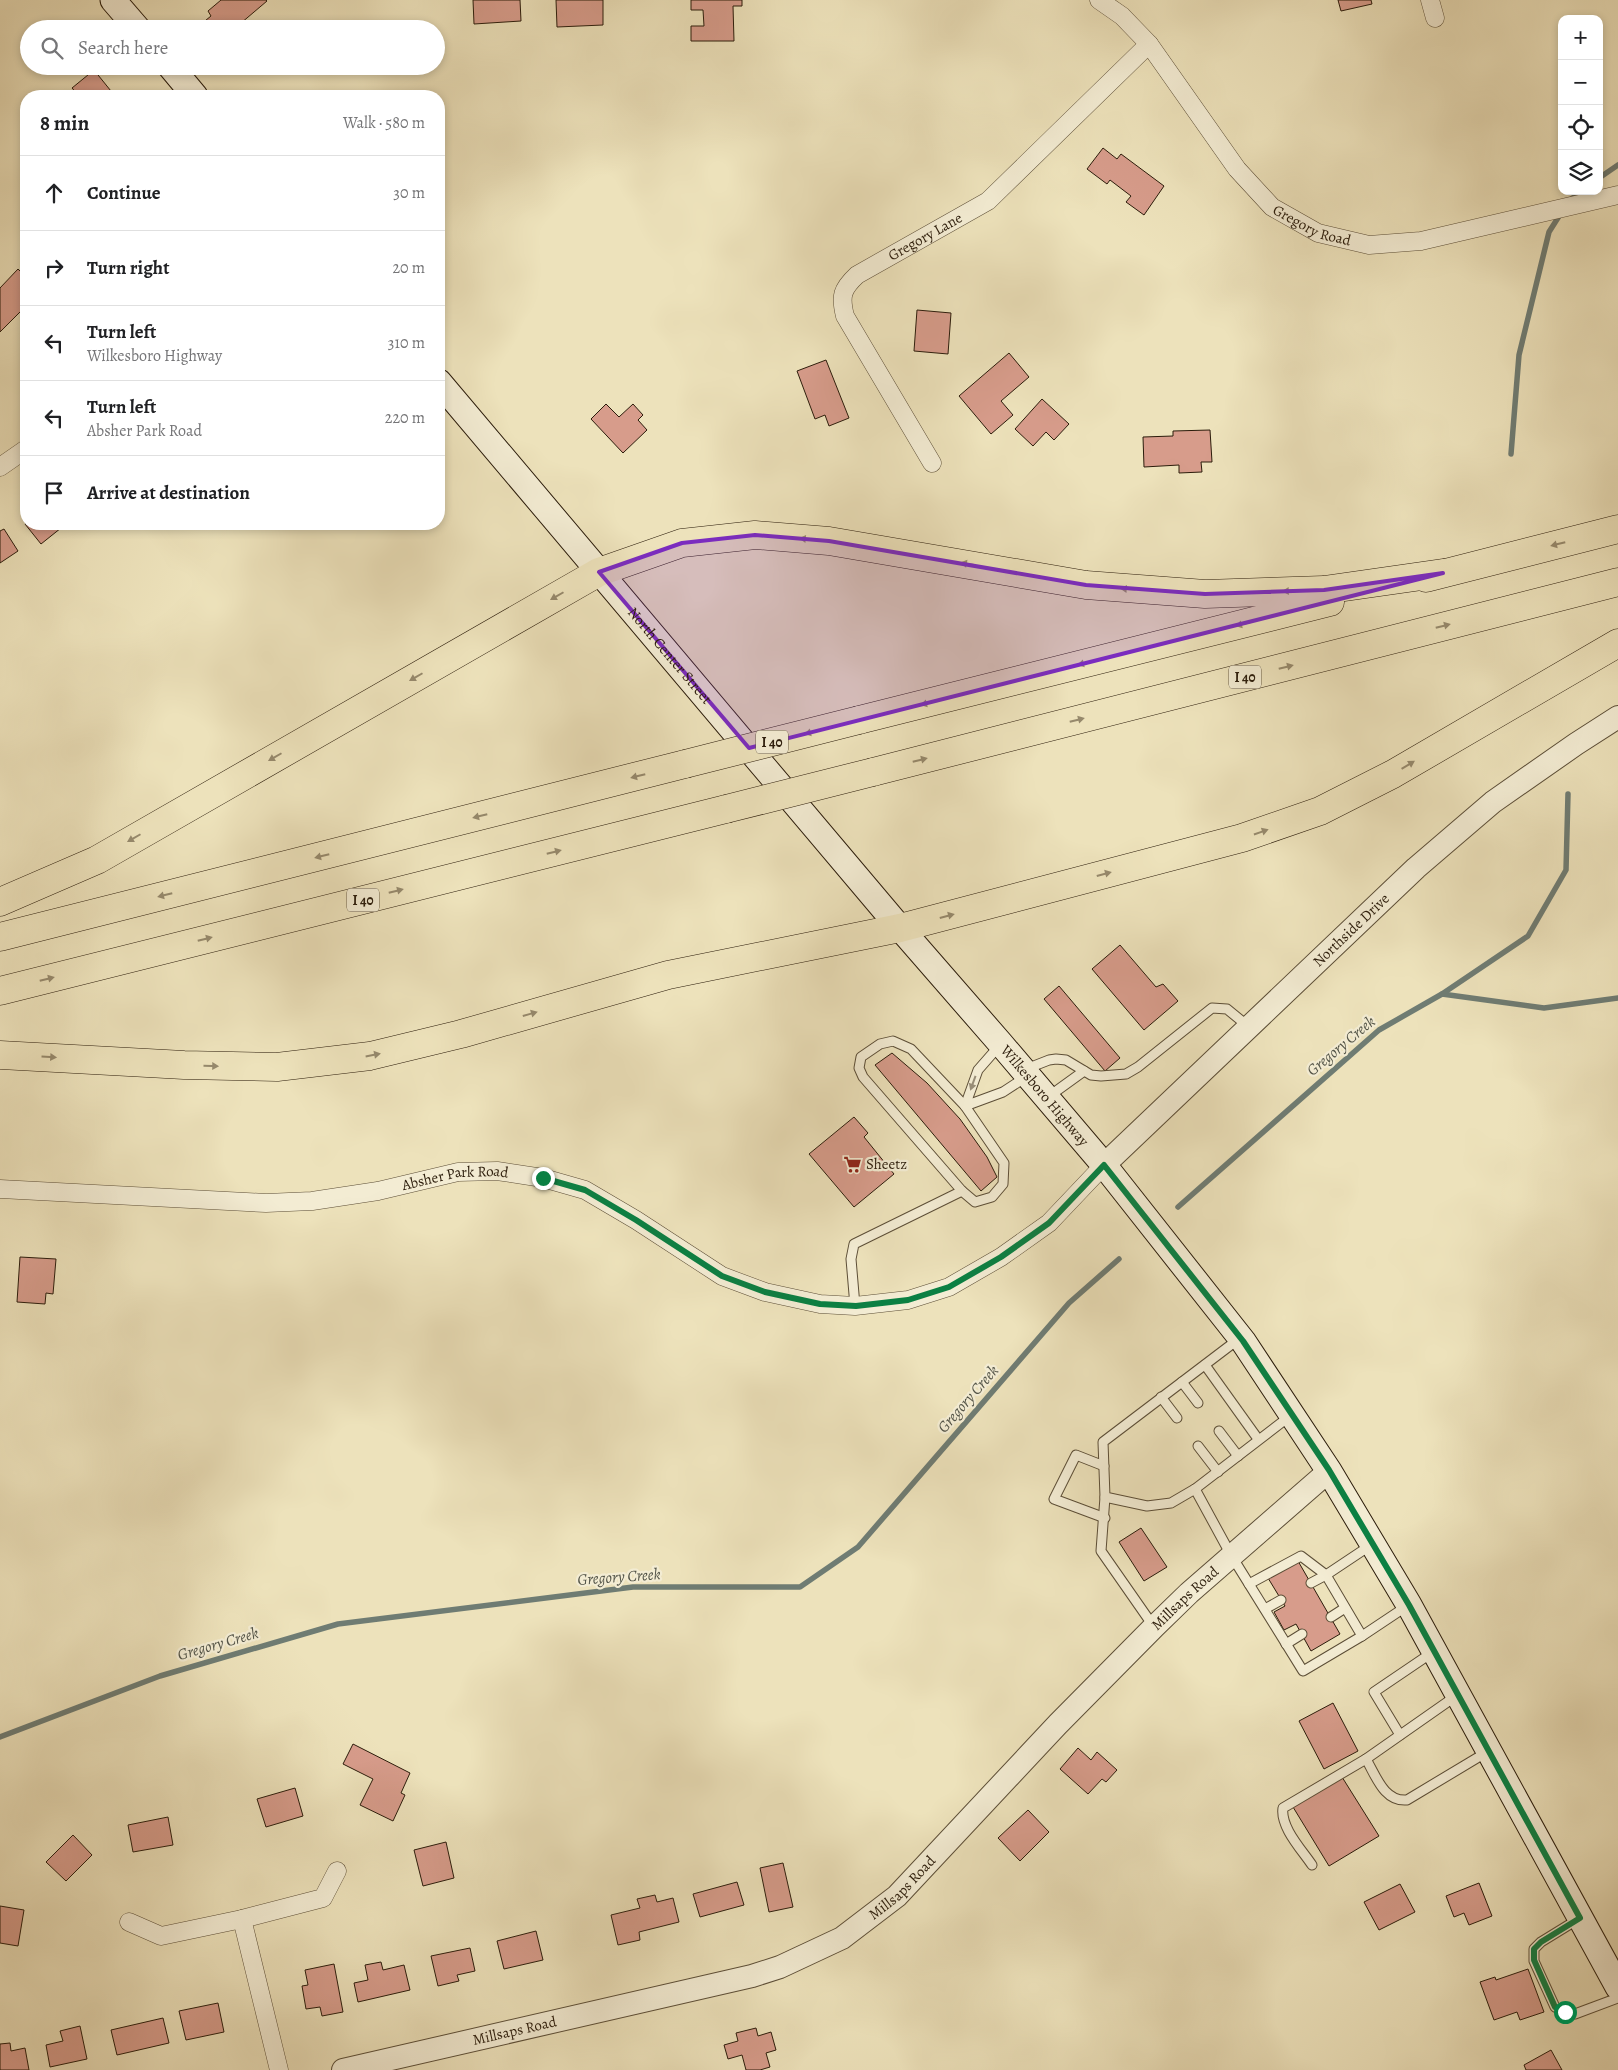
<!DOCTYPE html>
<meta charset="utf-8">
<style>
:root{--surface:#fff;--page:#f2f2f2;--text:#202124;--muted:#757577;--line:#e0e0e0}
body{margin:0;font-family:Alegreya,serif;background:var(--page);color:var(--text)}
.controls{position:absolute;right:15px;top:15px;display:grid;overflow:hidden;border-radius:10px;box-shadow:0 2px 8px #0003}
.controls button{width:45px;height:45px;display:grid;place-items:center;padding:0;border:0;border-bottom:1px solid var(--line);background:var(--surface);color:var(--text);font:25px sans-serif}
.stop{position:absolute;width:15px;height:15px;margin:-11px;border:4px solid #0b8043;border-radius:50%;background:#fff}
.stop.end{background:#0b8043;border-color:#fff;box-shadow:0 1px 5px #0008}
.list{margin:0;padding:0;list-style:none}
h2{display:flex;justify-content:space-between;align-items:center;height:65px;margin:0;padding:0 20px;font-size:21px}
h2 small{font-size:16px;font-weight:400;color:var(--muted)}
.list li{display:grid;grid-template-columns:32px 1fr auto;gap:15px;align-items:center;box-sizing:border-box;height:75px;padding:0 20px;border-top:1px solid var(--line)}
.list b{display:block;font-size:19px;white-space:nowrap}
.list p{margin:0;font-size:16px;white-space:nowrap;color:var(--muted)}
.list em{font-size:16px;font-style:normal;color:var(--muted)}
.icon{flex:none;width:28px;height:28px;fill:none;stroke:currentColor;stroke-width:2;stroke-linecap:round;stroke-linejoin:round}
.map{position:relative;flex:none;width:1618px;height:2070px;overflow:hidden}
.search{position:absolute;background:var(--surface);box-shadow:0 2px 8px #0003;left:20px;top:20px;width:425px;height:55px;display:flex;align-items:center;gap:12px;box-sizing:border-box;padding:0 18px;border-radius:28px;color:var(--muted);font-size:19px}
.panel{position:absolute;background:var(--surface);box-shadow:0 2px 8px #0003;left:20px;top:90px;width:425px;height:440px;border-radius:20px}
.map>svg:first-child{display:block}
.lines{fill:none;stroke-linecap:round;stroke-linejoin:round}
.stream{stroke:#6f7c73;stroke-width:5.5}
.building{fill:#d79c8b;stroke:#2b1c0b}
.service-casing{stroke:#5c4e37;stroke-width:11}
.minor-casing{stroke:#5c4e37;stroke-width:19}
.tertiary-casing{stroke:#5c4e37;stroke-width:24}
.secondary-casing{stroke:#2b1c0b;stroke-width:27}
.motorway-casing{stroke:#2b1c0b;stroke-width:29}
.service{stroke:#f3ecd3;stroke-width:9}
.minor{stroke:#f3ecd3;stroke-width:18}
.tertiary{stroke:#f3ecd3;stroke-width:22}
.secondary{stroke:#f3ecd3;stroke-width:25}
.motorway{stroke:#ede2bb;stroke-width:28}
.motorway-bridge-casing{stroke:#2b1c0b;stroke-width:29;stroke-linecap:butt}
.motorway-bridge{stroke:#ede2bb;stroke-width:28}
.oneway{fill:#96896c}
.oneway2{fill:#998e79}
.route{stroke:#0b8043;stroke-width:6}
.marked{fill:#7b2cbf;fill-opacity:0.2;stroke:#7b2cbf;stroke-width:4;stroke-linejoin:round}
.labels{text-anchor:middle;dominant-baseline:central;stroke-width:4.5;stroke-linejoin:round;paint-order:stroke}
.shield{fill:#f3ecd3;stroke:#675a47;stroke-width:1}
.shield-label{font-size:14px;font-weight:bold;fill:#2b1c0b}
.street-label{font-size:15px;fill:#2b1c0b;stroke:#f3ecd3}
.poi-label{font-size:15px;fill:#2b1c0b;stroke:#f3ecd3;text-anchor:start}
.water-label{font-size:16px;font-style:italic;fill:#535448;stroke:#f3ecd3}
</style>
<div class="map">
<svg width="1618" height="2070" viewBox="0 0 1618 2070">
<rect width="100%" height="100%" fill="#ede2bb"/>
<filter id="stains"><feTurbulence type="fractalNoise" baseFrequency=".004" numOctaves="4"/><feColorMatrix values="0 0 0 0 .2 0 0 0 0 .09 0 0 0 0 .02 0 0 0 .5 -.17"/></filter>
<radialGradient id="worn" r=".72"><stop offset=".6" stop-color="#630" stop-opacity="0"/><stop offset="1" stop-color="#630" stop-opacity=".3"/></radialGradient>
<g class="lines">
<g class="stream">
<path d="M1599,178L1618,165"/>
<path d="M1569,201L1581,191"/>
<path d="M1511,454L1519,355L1549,232L1561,213"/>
<path d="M1442,994L1528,936L1566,870L1568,794"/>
<path d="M1178,1207L1379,1030L1442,994L1544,1008L1618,998"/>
<path d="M0,1737L160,1676L338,1624L633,1587H800L858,1547L1069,1303L1119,1259"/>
</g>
</g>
<g class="building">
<path d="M221,0H266L267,1L234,29H203L200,25L211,16L208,11Z"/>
<path d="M473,0H520L521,21L474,24Z"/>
<path d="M556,0H603V25L557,27Z"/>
<path d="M691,0H742V6H733L734,41H691V26H704L703,10H691Z"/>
<path d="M1338,0H1371L1372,4L1341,11Z"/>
<path d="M94,70L115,96H79L72,88Z"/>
<path d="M1103,148L1117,159L1121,154L1164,186L1144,215L1126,202L1131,196L1110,180L1107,184L1087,169Z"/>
<path d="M18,269L26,277V306L0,332V288Z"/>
<path d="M917,310L951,313L948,354L914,351Z"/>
<path d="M1009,353L1029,377L1001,401L1013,415L991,434L959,396Z"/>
<path d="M826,360L849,418L829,426L825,415L815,419L797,371Z"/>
<path d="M1042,399L1069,424L1054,440L1046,432L1033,446L1015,429Z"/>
<path d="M606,404L619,417L633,404L643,415L638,420L647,430L623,453L591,419Z"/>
<path d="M1210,430L1212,462H1201L1202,472L1179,473V465L1144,467L1143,437L1173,436V431Z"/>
<path d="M26,523V524H66L41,544L25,524Z"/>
<path d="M4,529L18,551L0,563V531Z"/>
<path d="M1120,945L1156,987L1163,984L1178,1001L1144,1030L1092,969Z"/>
<path d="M1059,986L1120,1058L1105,1071L1044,999Z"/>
<path d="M892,1053L927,1083L960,1119L987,1157L997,1177L981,1191L875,1065Z"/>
<path d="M854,1117L868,1133L864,1137L894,1174L854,1207L809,1154Z"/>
<path d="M20,1257L56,1259L53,1294L46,1293L45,1304L17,1302Z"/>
<path d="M1141,1528L1167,1567L1144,1581L1119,1542Z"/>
<path d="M1298,1561L1340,1634L1311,1651L1296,1624L1284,1630L1274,1612L1285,1606L1268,1578Z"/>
<path d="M1333,1703L1358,1751L1324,1769L1299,1721Z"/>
<path d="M353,1744L410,1773L401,1793L405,1795L393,1821L360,1805L373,1779L343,1764Z"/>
<path d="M1078,1748L1091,1760L1097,1752L1117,1770L1106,1782L1102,1779L1088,1794L1060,1769Z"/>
<path d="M1342,1777L1379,1836L1329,1866L1293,1807Z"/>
<path d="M295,1788L303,1816L266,1827L257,1799Z"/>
<path d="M1028,1810L1049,1832L1020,1861L998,1838Z"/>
<path d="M168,1817L173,1845L133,1852L128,1825Z"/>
<path d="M73,1835L92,1855L66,1881L46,1862Z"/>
<path d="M446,1842L454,1878L423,1886L414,1850Z"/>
<path d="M783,1863L793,1907L769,1912L760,1868Z"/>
<path d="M737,1882L744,1905L700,1917L693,1894Z"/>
<path d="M1479,1883L1492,1916L1469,1925L1464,1913L1454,1917L1446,1896Z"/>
<path d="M1400,1884L1415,1912L1379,1930L1364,1902Z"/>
<path d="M655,1895L657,1902L673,1898L679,1922L639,1932L640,1940L618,1945L611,1915L640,1908L637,1899Z"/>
<path d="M0,1906L24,1910L18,1946L0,1943Z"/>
<path d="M536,1931L543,1960L504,1969L497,1941Z"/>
<path d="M470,1948L475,1971L457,1975L459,1981L438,1986L431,1956Z"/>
<path d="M381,1962L383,1970L404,1965L410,1990L358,2002L354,1983L368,1980L365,1965Z"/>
<path d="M334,1964L343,2012L322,2016L320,2007L306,2009L302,1986L308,1985L305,1970Z"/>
<path d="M1528,1969L1544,2012L1520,2020L1517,2012L1494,2020L1480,1982L1495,1977L1496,1980Z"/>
<path d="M218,2003L224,2032L186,2040L179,2011Z"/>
<path d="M163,2018L169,2043L117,2055L111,2030Z"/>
<path d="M80,2026L87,2059L50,2067L46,2045L63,2041L60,2031Z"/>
<path d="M756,2028L758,2036L771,2032L776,2050L766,2053L770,2067L760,2070H746L742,2055L728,2059L724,2045L738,2041L736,2033Z"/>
<path d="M10,2043L11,2051L25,2048L29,2070H0V2044Z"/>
<path d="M1551,2050L1562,2070H1526L1524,2065Z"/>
</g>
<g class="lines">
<defs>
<g id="service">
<path d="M893,1041L911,1049L965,1106L1004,1163L1003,1184L992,1197L975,1202L962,1191L863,1077L859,1068L861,1057L880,1044Z"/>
<path d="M999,1046L978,1070L965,1106L1003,1092L1026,1077"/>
<path d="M1026,1069L1049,1060L1056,1059L1066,1060L1091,1075L1101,1076L1126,1074L1138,1067L1212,1008L1227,1009L1249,1027"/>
<path d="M1048,1097L1084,1071"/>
<path d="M855,1306L851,1259L854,1244L962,1191"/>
<path d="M1240,1338L1103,1442L1105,1497L1147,1506L1171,1503L1195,1489L1290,1416"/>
<path d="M1205,1365L1258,1439"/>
<path d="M1182,1382L1198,1403"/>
<path d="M1161,1397L1177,1418"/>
<path d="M1219,1431L1238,1456"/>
<path d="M1198,1446L1218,1472"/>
<path d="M1104,1466L1076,1455L1054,1499L1105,1518"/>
<path d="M1195,1489L1231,1555L1303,1671L1362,1636L1407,1606"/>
<path d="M1105,1497L1101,1551L1154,1627"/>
<path d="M1249,1584L1301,1556L1326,1575L1311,1583"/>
<path d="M1265,1609L1281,1600"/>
<path d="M1331,1617L1345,1608"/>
<path d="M1362,1636L1326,1575L1371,1545"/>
<path d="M1286,1644L1302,1634"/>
<path d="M1456,1696L1366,1759C1376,1776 1384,1802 1407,1800L1487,1752"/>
<path d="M1400,1735L1374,1692L1433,1652"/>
<path d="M1312,1865C1302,1850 1280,1827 1283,1808L1366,1759"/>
<path d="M1580,1918L1541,1942L1534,1949V1961L1555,2007L1565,2012L1575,2014L1618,1998"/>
</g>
<g id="minor">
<path id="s1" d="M1099,0L1122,16L1149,44L1237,169L1272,207L1318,233L1369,245L1421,241L1618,195"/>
<path d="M1430,0L1435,18"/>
<path id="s2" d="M932,463L845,316C840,296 842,289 857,275L988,201L1149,44"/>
<path d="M0,467L26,449"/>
<path id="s3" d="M0,1189L266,1203L312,1201L378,1191L458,1172L497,1171L543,1178L585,1190L636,1220L722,1276L765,1292L820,1304L855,1306L908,1300L949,1287L1001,1257L1049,1223L1104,1165"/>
<path d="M242,1919L279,2070"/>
<path d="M129,1922L161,1936L242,1919L323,1898L337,1871"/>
</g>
<g id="tertiary">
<path id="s4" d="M1104,1165L1416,868L1493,802L1576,744L1618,717"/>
<path id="s5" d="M343,2070L752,1976L780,1967L842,1938L897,1896L1058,1724L1154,1627L1189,1593L1329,1471"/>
</g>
<g id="secondary">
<path d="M113,0L138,29"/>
<path d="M170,66L195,96"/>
<path id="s6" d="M439,382L900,928L1001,1044L1104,1165L1243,1341L1329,1471L1409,1605L1618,1987"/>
</g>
<g id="motorway">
<path d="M1426,578L1618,529"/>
<path d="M859,720L1330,602"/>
<path d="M873,772L1618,582"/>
<path d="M0,902L97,860L599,572L682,543L755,535L829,541L1086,585L1205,594L1324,590L1443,573"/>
<path d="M0,937L685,764"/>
<path d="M0,991L726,809"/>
<path d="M0,1055L184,1065L277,1067L370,1056L461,1034L668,975L900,928L1242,838L1320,811L1393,774L1618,643"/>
</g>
</defs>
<use href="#service" class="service-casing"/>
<use href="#minor" class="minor-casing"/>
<use href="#tertiary" class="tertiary-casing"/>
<use href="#secondary" class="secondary-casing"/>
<use href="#motorway" class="motorway-casing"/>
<use href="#service" class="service"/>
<use href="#minor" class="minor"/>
<use href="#tertiary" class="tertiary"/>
<use href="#secondary" class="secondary"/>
<use href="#motorway" class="motorway"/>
<defs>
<g id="motorway-bridge">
<path d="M685,764L859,720"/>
<path d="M726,809L873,772"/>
</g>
</defs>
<use href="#motorway-bridge" class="motorway-bridge-casing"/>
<use href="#motorway-bridge" class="motorway-bridge"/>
</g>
<defs><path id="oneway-solid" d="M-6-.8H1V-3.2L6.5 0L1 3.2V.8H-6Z" transform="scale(1.25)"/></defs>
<g class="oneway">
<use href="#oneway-solid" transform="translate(807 539) rotate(-175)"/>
<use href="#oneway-solid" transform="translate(1558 544) rotate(166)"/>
<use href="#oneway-solid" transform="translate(968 564) rotate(-170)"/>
<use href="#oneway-solid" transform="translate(1128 589) rotate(-176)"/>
<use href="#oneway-solid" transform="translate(1290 591) rotate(178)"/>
<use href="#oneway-solid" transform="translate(557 596) rotate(150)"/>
<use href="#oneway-solid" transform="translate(1243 624) rotate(166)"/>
<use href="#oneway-solid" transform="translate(1443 626) rotate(-14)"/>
<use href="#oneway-solid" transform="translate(1085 663) rotate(166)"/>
<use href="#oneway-solid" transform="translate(1286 667) rotate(-14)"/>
<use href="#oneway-solid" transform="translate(416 677) rotate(150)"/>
<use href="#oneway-solid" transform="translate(928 703) rotate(166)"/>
<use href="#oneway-solid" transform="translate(1077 720) rotate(-14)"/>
<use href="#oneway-solid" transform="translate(812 732) rotate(166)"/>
<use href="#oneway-solid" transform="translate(275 757) rotate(150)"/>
<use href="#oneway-solid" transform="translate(920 760) rotate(-14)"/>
<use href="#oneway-solid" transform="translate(1408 765) rotate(-31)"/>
<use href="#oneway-solid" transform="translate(638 776) rotate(166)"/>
<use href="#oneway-solid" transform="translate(480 816) rotate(166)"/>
<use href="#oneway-solid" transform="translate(1261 832) rotate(-19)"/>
<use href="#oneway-solid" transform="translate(134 838) rotate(150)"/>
<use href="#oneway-solid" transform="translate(554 852) rotate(-14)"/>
<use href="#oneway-solid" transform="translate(322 856) rotate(166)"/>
<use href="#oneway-solid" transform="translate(1104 874) rotate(-15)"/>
<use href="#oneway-solid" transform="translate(396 891) rotate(-14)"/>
<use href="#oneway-solid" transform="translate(165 895) rotate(166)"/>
<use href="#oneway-solid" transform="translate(947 916) rotate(-15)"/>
<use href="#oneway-solid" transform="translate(205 939) rotate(-14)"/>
<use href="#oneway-solid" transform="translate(47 979) rotate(-14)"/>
<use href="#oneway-solid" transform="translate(530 1014) rotate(-16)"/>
<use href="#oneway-solid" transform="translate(373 1055) rotate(-11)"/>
<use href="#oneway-solid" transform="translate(49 1057) rotate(4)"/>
<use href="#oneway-solid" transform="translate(211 1066) rotate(1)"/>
</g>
<use class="oneway2" href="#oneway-solid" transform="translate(973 1083) rotate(110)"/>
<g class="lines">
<path class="route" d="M543,1178L585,1190L636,1220L722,1276L765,1292L820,1304L856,1306L908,1300L949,1287L1001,1257L1049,1223L1104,1165L1243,1341L1329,1470L1409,1605L1580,1918L1541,1942L1534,1949V1960L1555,2007L1565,2012"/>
</g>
<path class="marked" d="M755,535L829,541L1086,585L1205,594L1324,590L1443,573L749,748L599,572L682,543Z"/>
<defs>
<symbol id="supermarket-bare" viewBox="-9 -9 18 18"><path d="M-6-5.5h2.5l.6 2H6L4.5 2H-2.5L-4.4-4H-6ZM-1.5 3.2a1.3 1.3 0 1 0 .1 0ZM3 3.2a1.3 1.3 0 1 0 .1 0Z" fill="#8f2418" stroke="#f3ecd3" stroke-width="2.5" paint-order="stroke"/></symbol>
</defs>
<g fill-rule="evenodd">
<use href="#supermarket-bare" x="840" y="1152" width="25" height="25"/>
</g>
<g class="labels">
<g class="shield">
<rect x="1229" y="665.5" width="32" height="23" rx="4"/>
<rect x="756" y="730.5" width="32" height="23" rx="4"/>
<rect x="347" y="888.5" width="32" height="23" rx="4"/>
</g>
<g class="shield-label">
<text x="1245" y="677">I 40</text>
<text x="772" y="742">I 40</text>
<text x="363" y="900">I 40</text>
</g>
<g class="street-label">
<text stroke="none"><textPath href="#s1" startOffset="316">Gregory Road</textPath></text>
<text stroke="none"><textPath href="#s2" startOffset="295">Gregory Lane</textPath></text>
<text stroke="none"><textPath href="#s6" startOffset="358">North Center Street</textPath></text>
<text stroke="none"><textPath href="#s4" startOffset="341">Northside Drive</textPath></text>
<text stroke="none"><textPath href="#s6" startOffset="936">Wilkesboro Highway</textPath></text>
<text stroke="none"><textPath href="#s3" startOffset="458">Absher Park Road</textPath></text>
<text stroke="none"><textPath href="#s5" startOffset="1001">Millsaps Road</textPath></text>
<text stroke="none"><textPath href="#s5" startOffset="596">Millsaps Road</textPath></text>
<text stroke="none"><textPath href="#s5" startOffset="176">Millsaps Road</textPath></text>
</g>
<g class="poi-label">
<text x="866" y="1164">Sheetz</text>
</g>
<g class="water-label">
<text transform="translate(1341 1046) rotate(-40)">Gregory Creek</text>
<text transform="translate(968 1399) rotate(-49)">Gregory Creek</text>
<text transform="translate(619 1577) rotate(-4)">Gregory Creek</text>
<text transform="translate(218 1644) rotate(-16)">Gregory Creek</text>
</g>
</g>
<rect width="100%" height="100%" filter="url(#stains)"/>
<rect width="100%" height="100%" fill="url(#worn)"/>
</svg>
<div class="controls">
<button>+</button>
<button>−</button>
<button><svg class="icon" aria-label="locate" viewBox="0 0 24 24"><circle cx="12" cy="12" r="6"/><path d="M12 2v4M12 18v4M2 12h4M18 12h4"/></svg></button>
<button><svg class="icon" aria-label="layers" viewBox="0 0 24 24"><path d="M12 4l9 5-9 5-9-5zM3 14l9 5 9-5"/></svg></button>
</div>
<div class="stop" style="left:1565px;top:2012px"></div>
<div class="stop end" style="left:543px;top:1178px"></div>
<div class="search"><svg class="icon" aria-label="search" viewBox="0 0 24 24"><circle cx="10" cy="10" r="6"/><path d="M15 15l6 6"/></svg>Search here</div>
<section class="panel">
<h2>8 min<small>Walk · 580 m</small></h2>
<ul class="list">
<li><svg class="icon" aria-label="ahead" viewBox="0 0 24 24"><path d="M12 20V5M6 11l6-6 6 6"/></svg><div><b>Continue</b></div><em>30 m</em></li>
<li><svg class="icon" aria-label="right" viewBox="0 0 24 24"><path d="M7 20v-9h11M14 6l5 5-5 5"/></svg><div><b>Turn right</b></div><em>20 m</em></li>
<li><svg class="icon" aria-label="left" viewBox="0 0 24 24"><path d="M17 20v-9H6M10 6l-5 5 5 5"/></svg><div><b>Turn left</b><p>Wilkesboro Highway</p></div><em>310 m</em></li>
<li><svg class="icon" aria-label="left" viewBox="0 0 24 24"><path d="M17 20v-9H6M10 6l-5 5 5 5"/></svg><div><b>Turn left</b><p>Absher Park Road</p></div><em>220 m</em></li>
<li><svg class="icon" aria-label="arrive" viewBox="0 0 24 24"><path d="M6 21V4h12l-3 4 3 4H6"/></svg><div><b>Arrive at destination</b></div></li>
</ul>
</section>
</div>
